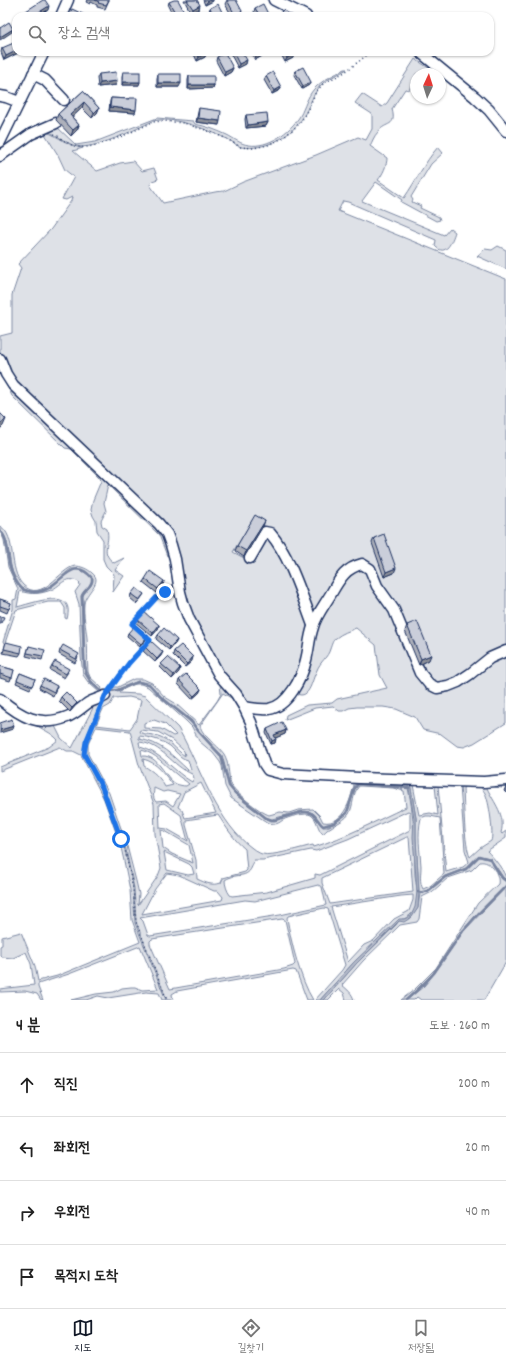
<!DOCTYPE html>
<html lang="ko">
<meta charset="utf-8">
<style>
:root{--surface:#fff;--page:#f6f6f6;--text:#222;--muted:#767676;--line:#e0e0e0;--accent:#111827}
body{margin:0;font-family:Dekko,"Poor Story",sans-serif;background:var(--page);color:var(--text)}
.compass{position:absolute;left:410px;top:68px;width:36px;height:36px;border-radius:50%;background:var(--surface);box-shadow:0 1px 3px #0004;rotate:4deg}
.stop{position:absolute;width:12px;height:12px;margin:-9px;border:3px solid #1a73e8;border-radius:50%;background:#fff}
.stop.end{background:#1a73e8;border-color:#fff;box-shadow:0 1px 4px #0008}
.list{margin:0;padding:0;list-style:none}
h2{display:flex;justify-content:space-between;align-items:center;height:52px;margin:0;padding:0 16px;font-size:17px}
h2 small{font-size:13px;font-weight:400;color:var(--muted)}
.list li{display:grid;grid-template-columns:26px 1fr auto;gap:12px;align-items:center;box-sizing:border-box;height:64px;padding:0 16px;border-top:1px solid var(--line)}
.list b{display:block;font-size:15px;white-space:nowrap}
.list em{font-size:13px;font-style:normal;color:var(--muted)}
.icon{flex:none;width:22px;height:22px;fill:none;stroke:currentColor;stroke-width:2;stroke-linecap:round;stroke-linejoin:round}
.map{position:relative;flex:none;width:506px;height:1000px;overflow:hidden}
.search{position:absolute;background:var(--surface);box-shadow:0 1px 3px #0004;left:12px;right:12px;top:12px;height:44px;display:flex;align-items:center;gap:10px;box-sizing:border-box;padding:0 14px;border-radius:12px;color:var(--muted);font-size:15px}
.sheet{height:308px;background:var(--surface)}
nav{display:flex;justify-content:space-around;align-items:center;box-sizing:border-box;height:56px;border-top:1px solid var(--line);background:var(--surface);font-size:11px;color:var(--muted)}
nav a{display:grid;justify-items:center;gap:2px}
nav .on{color:var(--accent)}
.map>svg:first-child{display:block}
.green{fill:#dee1e7;stroke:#7c88a2;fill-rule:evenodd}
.water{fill:#b5bbca;stroke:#77839f}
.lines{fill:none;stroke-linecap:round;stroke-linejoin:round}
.stream{stroke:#77839f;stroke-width:2.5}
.minor-casing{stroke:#1b2f5e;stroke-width:13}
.path{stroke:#1b2f5e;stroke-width:1.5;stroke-dasharray:1 3;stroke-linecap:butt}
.minor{stroke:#fff;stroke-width:10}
.wall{fill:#aeb1bb;stroke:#1b2f5e}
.shaded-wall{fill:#8d9099;stroke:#1b2f5e}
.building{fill:#caceda;stroke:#1b2f5e}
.route{stroke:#1a73e8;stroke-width:5}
</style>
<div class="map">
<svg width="506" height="1000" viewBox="0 0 506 1000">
<rect width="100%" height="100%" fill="#fff"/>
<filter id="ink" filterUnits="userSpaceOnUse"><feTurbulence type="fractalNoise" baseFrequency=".025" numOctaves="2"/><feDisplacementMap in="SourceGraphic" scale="8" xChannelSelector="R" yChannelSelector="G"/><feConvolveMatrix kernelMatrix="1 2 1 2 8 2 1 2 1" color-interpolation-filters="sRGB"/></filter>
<g filter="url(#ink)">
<g class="green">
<path d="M415,59L438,74H416V83L413,82L409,90L405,89L392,109C397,128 386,121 378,132C374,136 372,142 370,146L387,158C387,165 383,174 378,180L404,198C416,181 424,163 438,147L443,153L431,164L411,197L413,200L412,202L421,206L420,208L439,217L440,220L436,221L401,202L402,200L376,182L362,201L444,235L450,228L455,232C452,241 446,258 435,246L436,240L348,202L343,201L338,211L506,279V650L447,685L430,683L371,568L354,565L313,623L271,531L253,519L233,552L244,558L270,533L312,624L298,678L276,705L246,706L222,674L185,605L173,540L14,381L5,365L0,352V336L12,333V295L21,268L18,264L51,229L71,201L72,197L66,200L62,199L74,177L65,170L58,155L45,134L26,142L0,162V158L10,151L46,132C59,136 69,147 83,148L73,151L97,171L120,163L133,161L142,171L154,168L158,179L152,181L150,185L163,203L215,192L224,191L243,182L316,155L358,137L366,140L372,129V114L355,103L362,94L382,107L387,103Z"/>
<path d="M345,69H347C340,74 330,77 323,83C313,92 310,106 303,117C297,127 287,136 276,141C266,146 253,149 241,147C235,145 231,140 225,138C206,129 174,116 153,121C136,129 93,151 76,146C65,143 57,134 46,131L55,125L76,145L95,142L157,118L193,121L195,124C206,126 216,130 227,135C235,139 240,144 249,145C268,148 290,132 300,116C305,107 307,97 314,89C322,80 334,75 345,69Z"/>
<path d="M498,246L506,250V269L477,256L485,249L492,250Z"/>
<path d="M0,371L160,530L172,554L167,556L159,535L108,485L104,503L106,511L101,521L102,526L107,529C111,545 99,551 114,563L124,558L115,570L124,576L113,592L114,575L113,573L106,566L103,559V540L97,531L96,521L93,516L91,510L93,500L101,481L100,478L71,449L65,448L12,396Z"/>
<path d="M0,526C17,536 8,570 23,585C42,604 60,568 75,566C81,566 88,569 92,573C104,582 85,592 84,604C83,615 86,627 87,638C88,649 87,660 88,672L90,677L102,688L101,690C90,681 86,674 85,660L83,596C85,589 94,587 93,578C87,571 80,568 71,569C62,575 55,585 44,590C40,592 34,592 29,591C3,584 15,542 0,530Z"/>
<path d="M0,531C7,539 6,551 8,561C12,579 22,599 45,591C56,586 62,576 72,570C80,569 86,572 92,579C92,587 84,589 81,596L84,669C87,679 94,691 106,692L100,693L88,682L83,675L81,657L79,604L75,592L80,585L79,582C65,575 62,585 51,590C40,594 32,595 20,591L17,607C33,603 76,586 67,619L65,618V608L61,602H48L16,610L5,643L3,642L13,609V600L16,599L18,589L8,567L4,540Z"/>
<path d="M362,565L386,600L419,674L436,689L506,652V723L474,743L464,747L457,746L441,734L423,730L415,717L396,709L383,707H357L349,708L343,711H339L333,706L315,708L285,720L286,715L307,705L332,703L337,699L387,688L380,675L376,645L356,628C349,631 342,633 336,638C332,641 332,644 330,649C328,657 320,662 317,670C311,681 310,703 293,692L312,635L342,577Z"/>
<path d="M134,679H143L152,683L165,697L175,703L199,725L217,701L221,694L220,684L237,699L236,701L223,693L200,726C203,737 217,744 224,754C229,762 228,775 231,784C234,792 260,812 269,815L280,812L289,813L298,810L313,809L320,816L323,822C345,826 352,795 355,780L499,784L502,788L489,786L487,788C494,803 506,815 501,833L502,834L506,831V838L487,851C493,857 506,872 506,880L503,877L490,858L479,856L466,868L445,876L428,890L419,892L416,838V818L410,783H408V787L358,783L355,785L354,789C349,803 350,813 335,821C332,824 328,825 323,826L313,813L310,812L302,811L272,819L266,817L248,804L235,793L230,785L222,755L199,731L191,721L161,697L149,684L138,681L118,689L109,691L112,687H118ZM414,784L435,785L438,815L430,813L419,815L413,785ZM438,785L460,786L465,850L469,862L463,867L446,872ZM464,785H480C481,788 484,791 485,793C489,800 494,834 491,841L480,848L470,857C464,844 464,805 463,789ZM426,816H430L440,818L444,874L430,886L423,889C419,882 421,874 421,866C420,850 417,835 421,818Z"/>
<path d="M138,682L149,685L161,697L190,722L221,756L229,786L235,794L248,805L266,818L271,821L276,820L281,818L302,812L310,813L312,814L323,827H327L335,823L347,814L355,789L359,784L408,788C415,818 414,845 415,875C416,885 419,895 416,906C414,912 410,916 404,919H402L354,962L320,1000H315L342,970L345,965L328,909L324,908L288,916L287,918C291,942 300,979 313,1000H307L296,971L293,970L177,991L172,994L173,1000H167L136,922L134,888L126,850L107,799L85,754L86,742L105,696L109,692L118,690ZM134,684H141L148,687L186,721L192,727L199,741L213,753L220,762L222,766L225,786L231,798L268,823C270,823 272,824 274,824C278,824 280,822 283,820C288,817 306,812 311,815C318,820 317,829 323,834C330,825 343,823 349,814C354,805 352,794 359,786H361L393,788L404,791L406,807C376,821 346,837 314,847L313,845C303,847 272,857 262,854C258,853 255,850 252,848C219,824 202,774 184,739L178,728L145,696L138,694L119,693L120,691ZM129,697L141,700L137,719L130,729L96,725L103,709L110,705L114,698ZM154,720L165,724L176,735L173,736L161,729L144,728V723ZM96,727L130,731L139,765L154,804L155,834L161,868L158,876L138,905L139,894L136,881L127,846L109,793L88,754V744ZM140,730L158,732L172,740L184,751L185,756C176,750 169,739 158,736C152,734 145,735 139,732ZM139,736C149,737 161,740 170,746C176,751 179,758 188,760L191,769L188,770C173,756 160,742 139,739ZM139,742C162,744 172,766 192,774L194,778L192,782C174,772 161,752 140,747ZM141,750C156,753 164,765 176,774C180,778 185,780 189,784L186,786C183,786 179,785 176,784C164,777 159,755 142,756ZM143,759C157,762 165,775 173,785L165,787C160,777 154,772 144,766ZM201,783L216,813L185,818L182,810L178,807L184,792ZM154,788L163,792L167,791L180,794L173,806L166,801L156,802C152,797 154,793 154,788ZM164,803L181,815L188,841L167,829L160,828L159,804ZM408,811L410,812V830L320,875L315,874V878L267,892L232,896L230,895C227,891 225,885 225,880C239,871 249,882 254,860H263L311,850L316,851L348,839ZM218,815C226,827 234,840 245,849L247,870L245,872L223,878L221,883C212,886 206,883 197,879L196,860L186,825V820ZM161,830L165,831L189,845L193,863L172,854L163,848ZM407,837H409L413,892L330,904L322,883V878ZM164,852L189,864L192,867L194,874L188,875L167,870ZM167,873L179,875L214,891H218L223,897L222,900L142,914L155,889ZM318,885L322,887L326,905L280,915L150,936L148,935L143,921L140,918L245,900L255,901ZM413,895V900L409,911L394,919L373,941L364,945L348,962L331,907L401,896ZM282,919L285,920L295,964L293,966L284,969L170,989L150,944V941L152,939Z"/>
<path d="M96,701L101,703V704L85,742L83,754L101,788L125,850L133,888L135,923L166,1000H162L159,993L146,992L108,998L98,996L86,1000H71L96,994L114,992L122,988L131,987H135L142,990L158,989L140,946L69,974L38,984V987L43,1000H41L37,994L25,991L0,992V989L34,985L31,964L26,952L13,958L2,957L0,955V946L2,945V937L21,932L35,966L38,981L57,976L140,942L132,920L130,890L124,861L120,843L104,799L81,755L73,751H67L60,747L0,771V767L49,747L58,740C50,731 43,731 34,723L53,722L63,720ZM95,704L72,748L61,738L55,726L71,719L87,707Z"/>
<path d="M479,857L490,859L502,878L506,881V885L478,913L462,931L433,973L406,1000H401L414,990L436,968L478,903L498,884C500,874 490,860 480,862L472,870L448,878L432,892L422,897L419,919L417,922L400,925L363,961L342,985C348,990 352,993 354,1000H346L344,993L339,989L328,1000H324L356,964L396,925L399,921L410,919L418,908L420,893H423L429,891L446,877L467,869Z"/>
<path d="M506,887V962L484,1000H421L417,997L414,1000H407L424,986L434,974L463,932Z"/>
</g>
<path class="water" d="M408,783H410L416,818V838L419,892L418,908L412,917L404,922L399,921L356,964L324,1000H320L354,962L399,919H404L411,916L415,907L417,892L413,837L414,818Z"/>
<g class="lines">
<g class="stream">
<path d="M0,531C9,539 7,555 10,566C12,574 16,582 22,589C57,605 68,548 92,578C93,587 84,589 82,596L84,661L86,674L91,682L101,691H107"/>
<path d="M109,691L118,690L138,682L149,684L161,697L191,721L199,732L221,756L229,786L235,793L266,818C269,819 272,821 275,820C284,818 304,808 313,814C317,817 319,823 323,826L334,823L347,813L354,789L358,784L409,788"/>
<path d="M418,892L423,893L429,890L445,877L466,869L479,856L490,859L502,878L506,881"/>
<path d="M406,1000L423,985L434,973L463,931L478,914L506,886"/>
</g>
<defs>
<g id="minor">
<path d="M274,0L306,16"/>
<path d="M61,16L68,0"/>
<path d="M420,52L475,97L489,110L506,131"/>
<path d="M33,74L45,80L64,100"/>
<path d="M0,96L6,97L19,102"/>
<path d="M0,142L44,52"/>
<path d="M0,156L31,134L56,123"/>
<path d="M0,359L6,374L13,385L159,524L167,534L171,545L175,559L180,592L183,603L189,619L219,675L236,694L244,707L251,722L264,764L268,770L283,774L359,778L484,782L506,780"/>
<path d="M250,558L265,532L270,533C290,556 302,596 313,625"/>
<path d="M0,699C20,716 40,728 67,717C75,714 81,708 88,703C93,700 99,699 105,696"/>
<path d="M244,707C252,708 260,710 269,709C288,706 302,678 306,660C309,649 309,638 313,627C316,615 326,603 332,592C340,578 346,568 362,564L370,569L377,586L394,610L420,673L429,684L437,688L448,686L458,682L470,674L490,658L506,651"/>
</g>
</defs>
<use href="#minor" class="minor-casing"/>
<g class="path">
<path d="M54,134C62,138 69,146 79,147C96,150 136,130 153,122L163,121L183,123L192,125L194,127L203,129L225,138L240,147L253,148L268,145L283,138L299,124L304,117L316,92L324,83L345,72L371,52"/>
<path d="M143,612C151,603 158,594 171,591"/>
<path d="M136,627L132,624L138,618"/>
<path d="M109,689L129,663L150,640L147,637"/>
<path d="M100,707L86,742L84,754L102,787L125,850L133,888L136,922L167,1000"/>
</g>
<use href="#minor" class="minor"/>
</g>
<g class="wall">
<path d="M86,0H109L105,9L97,7V5L91,2L90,4L86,2L87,0Z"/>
<path d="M184,0H197L199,9L191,13Z"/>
<path d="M203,0H213V1L205,5Z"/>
<path d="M227,0L241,14L238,16H232L225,4Z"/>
<path d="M169,2L184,16H173L168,6Z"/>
<path d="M210,8L224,16H211L209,12Z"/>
<path d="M255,8L269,16H256L254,12Z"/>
<path d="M48,10L37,16H26L25,14L26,11Z"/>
<path d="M2,48L16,52H19L18,53L4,60L1,52Z"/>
<path d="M193,52H206L205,57L197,61Z"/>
<path d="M231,52H242L246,64L238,68L230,53Z"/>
<path d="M250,52H263L262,56L255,60Z"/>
<path d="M280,52H293V58L285,62Z"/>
<path d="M217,57L233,68L231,72L224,76L216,61Z"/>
<path d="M295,71L309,85L302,89L294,75Z"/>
<path d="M123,72L139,85H122V76Z"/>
<path d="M99,74L116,85L98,87L97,78Z"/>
<path d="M158,74L179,87H157V78Z"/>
<path d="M189,76L214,85L213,88L188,89V80Z"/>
<path d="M266,76L281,87L280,90L272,94L264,80Z"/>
<path d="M83,91L99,108L97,113L92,118L82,108L72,117L79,125L77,130L71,136L56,120L58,114Z"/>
<path d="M111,98L129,99V98L135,113L109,111L110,101Z"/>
<path d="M199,108L219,125L196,122L198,112Z"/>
<path d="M246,115L268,122L266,126L246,128L245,119Z"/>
<path d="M263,526L244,557L235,551L237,546Z"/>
<path d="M374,538L394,573L384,577L372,543Z"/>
<path d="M145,579L164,581L163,585L157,593L143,582Z"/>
<path d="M131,594H144L142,597L137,604L130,598Z"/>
<path d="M0,599L11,603L7,613L0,610Z"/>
<path d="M137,619L159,625L158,629L152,636L135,622Z"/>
<path d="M407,625L429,660L419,665L405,631Z"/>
<path d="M128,633L146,640L140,647L127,636Z"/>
<path d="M158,635L177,640L175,644L169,650L156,639Z"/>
<path d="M6,642L21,653L19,656L3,653Z"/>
<path d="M29,646L43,656L42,660L26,656Z"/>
<path d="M145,647L161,656L155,662L143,651Z"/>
<path d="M60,650L78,657L75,663L59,654Z"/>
<path d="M174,651L192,661L185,667L173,655Z"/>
<path d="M161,664L179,672L172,679L160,667Z"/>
<path d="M0,666L14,670L10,681L0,678Z"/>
<path d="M52,666L68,672L64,678L50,670Z"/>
<path d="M20,673L35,679L30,689L16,683Z"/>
<path d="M179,680L201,689L199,693L192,699L178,684Z"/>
<path d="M40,685L57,686L53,696L39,688Z"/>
<path d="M61,697L77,703L75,706L70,712L59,701Z"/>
<path d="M267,729L286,730L285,734L275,738V743L271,744L266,733Z"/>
<path d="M506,786V793L504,791Z"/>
</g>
<g class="shaded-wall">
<path d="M210,0H213V1L205,5L207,2Z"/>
<path d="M200,5L199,9L191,13L193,9Z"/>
<path d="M49,6L48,10L37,16H33Z"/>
<path d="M242,11L241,14L238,16H234L235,15Z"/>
<path d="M185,13L184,16H179Z"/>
<path d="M13,29L12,32L0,40V37Z"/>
<path d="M16,51V52H19L18,53L4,60L6,56Z"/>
<path d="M263,52L262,56L255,60L256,56Z"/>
<path d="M206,53L205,57L197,61L199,57Z"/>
<path d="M294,54L293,58L285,62L287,58Z"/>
<path d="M247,60L246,64L238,68L239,64Z"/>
<path d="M233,68L231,72L224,76L225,72Z"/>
<path d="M117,81L116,85L98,87L100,83Z"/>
<path d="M123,82H140L139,85H122Z"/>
<path d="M311,82L309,85L302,89L303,86Z"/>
<path d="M158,83H181L179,87H157Z"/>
<path d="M189,85H214L213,88L188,89Z"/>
<path d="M281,87L280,90L272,94L274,91Z"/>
<path d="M84,102L82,108L68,121L70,115Z"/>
<path d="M110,107L136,110L135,113L109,111Z"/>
<path d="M99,108L97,113L92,118L94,113Z"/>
<path d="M198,118L220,121L219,125L196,122Z"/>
<path d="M268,122L266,126L246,128L248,125Z"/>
<path d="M79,125L77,130L71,136L73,130Z"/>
<path d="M6,419L3,426L0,429V424Z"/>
<path d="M265,521L263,526L244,557L246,551Z"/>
<path d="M396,568L394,573L384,577L386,572Z"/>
<path d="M164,581L163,585L157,593L158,589Z"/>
<path d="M159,625L158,629L152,636L153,633Z"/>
<path d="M148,636L146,640L140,647L141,644Z"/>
<path d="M177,640L175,644L169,650L170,647Z"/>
<path d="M163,652L161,656L155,662L157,659Z"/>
<path d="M431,655L429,660L419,665L421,659Z"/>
<path d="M193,657L192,661L185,667L187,664Z"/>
<path d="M180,668L179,672L172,679L174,675Z"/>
<path d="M201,689L199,693L192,699L194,696Z"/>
<path d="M77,703L75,706L70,712L72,708Z"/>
<path d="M14,726L13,729L0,733V730Z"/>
<path d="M286,730L285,734L273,739L274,735Z"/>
<path d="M276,739L275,743L271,744L272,741Z"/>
</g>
<g class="building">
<path d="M43,0H45L49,6L33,16H29L26,11Z"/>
<path d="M95,0H109L106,5L98,3L99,2Z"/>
<path d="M174,0H178L185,13L179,16H177L169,2Z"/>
<path d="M187,0H197L200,5L193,9Z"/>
<path d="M227,0H236L242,11L235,15Z"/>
<path d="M218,4L224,16H214L210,8Z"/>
<path d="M263,4L269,16H260L255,8Z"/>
<path d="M72,9L87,16H69Z"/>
<path d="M284,9L290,16H278V15Z"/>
<path d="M203,12L205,16H196Z"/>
<path d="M9,22L13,29L0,37V28Z"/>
<path d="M16,42V51L6,56L2,48Z"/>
<path d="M196,52H206V53L199,57Z"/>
<path d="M233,52H242L247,60L239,64Z"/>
<path d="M254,52H263L256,56Z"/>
<path d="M283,52H293L294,54L287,58Z"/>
<path d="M225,53L233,68L225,72L217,57Z"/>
<path d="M303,67L311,82L303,86L295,71Z"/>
<path d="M116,72L117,81L100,83L99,74Z"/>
<rect x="123" y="72" width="17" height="10"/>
<path d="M273,72L281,87L274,91L266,76Z"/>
<rect x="158" y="74" width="23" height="9"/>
<rect x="189" y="76" width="25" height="9"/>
<path d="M83,91L99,108L94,113L84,102L70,115L79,125L73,130L58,114Z"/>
<path d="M111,98L129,99V98H137L136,110L110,107Z"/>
<path d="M199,108L221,111L220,121L198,118Z"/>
<path d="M267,113L268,122L248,125L246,115Z"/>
<path d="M0,413L6,419L0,424Z"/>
<path d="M255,515L265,521L246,551L237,546Z"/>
<path d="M384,534L396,568L386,572L374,538Z"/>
<path d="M150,571L164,581L158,589L145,579Z"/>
<path d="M136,588L144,594L139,600L131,594Z"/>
<path d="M0,599L11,603L9,609L0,606Z"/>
<path d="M143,611L159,625L153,633L137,619Z"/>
<path d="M0,616L4,617L1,623H0Z"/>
<path d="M417,621L431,655L421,659L407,625Z"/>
<path d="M135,625L148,636L141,644L128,633Z"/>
<path d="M164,628L177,640L170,647L158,635Z"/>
<path d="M151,641L163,652L157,659L145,647Z"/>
<path d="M6,642L22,646L21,653L4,649Z"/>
<path d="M63,645L79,654L76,659L60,650Z"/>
<path d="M181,645L193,657L187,664L174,651Z"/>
<path d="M29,646L45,650L43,656L27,653Z"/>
<path d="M168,657L180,668L174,675L161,664Z"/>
<path d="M55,661L69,669L66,674L52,666Z"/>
<path d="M0,666L14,670L12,678L0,674Z"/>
<path d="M20,673L35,679L32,686L17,680Z"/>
<path d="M186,674L201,689L194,696L179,680Z"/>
<path d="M44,679L57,686L54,692L40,685Z"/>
<path d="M66,692L77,703L72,708L61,697Z"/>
<path d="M12,719L14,726L0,730V723Z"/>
<path d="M282,722L286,730L274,735L276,739L272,741L267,729Z"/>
</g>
</g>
<g class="lines" filter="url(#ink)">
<path class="route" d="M121,839L102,787L84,754L86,742L105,696L129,663L150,640L132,624L157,597L165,592"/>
</g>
</svg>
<svg class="compass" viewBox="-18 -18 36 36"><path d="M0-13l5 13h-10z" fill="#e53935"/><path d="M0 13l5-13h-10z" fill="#767676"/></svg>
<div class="stop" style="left:121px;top:839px"></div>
<div class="stop end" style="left:165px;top:592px"></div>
<div class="search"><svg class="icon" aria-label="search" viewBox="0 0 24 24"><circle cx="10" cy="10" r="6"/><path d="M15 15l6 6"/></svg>장소 검색</div>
</div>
<section class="sheet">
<h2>4 분<small>도보 · 260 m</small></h2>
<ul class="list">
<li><svg class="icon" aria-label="ahead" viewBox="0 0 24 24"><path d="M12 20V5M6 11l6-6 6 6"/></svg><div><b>직진</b></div><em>200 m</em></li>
<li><svg class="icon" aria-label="left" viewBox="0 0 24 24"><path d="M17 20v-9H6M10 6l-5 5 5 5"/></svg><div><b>좌회전</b></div><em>20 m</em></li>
<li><svg class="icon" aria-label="right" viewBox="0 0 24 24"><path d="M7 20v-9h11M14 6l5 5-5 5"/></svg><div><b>우회전</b></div><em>40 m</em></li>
<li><svg class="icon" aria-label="arrive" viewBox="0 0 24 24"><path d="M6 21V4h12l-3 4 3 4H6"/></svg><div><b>목적지 도착</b></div></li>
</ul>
</section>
<nav>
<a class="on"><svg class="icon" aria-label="map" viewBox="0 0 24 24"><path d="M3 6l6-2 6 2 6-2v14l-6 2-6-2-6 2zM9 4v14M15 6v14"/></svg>지도</a>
<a><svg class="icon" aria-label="directions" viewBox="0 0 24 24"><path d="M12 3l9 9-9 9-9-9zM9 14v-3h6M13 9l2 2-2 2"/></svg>길찾기</a>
<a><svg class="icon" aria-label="saved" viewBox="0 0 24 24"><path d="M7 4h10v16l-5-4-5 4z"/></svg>저장됨</a>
</nav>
